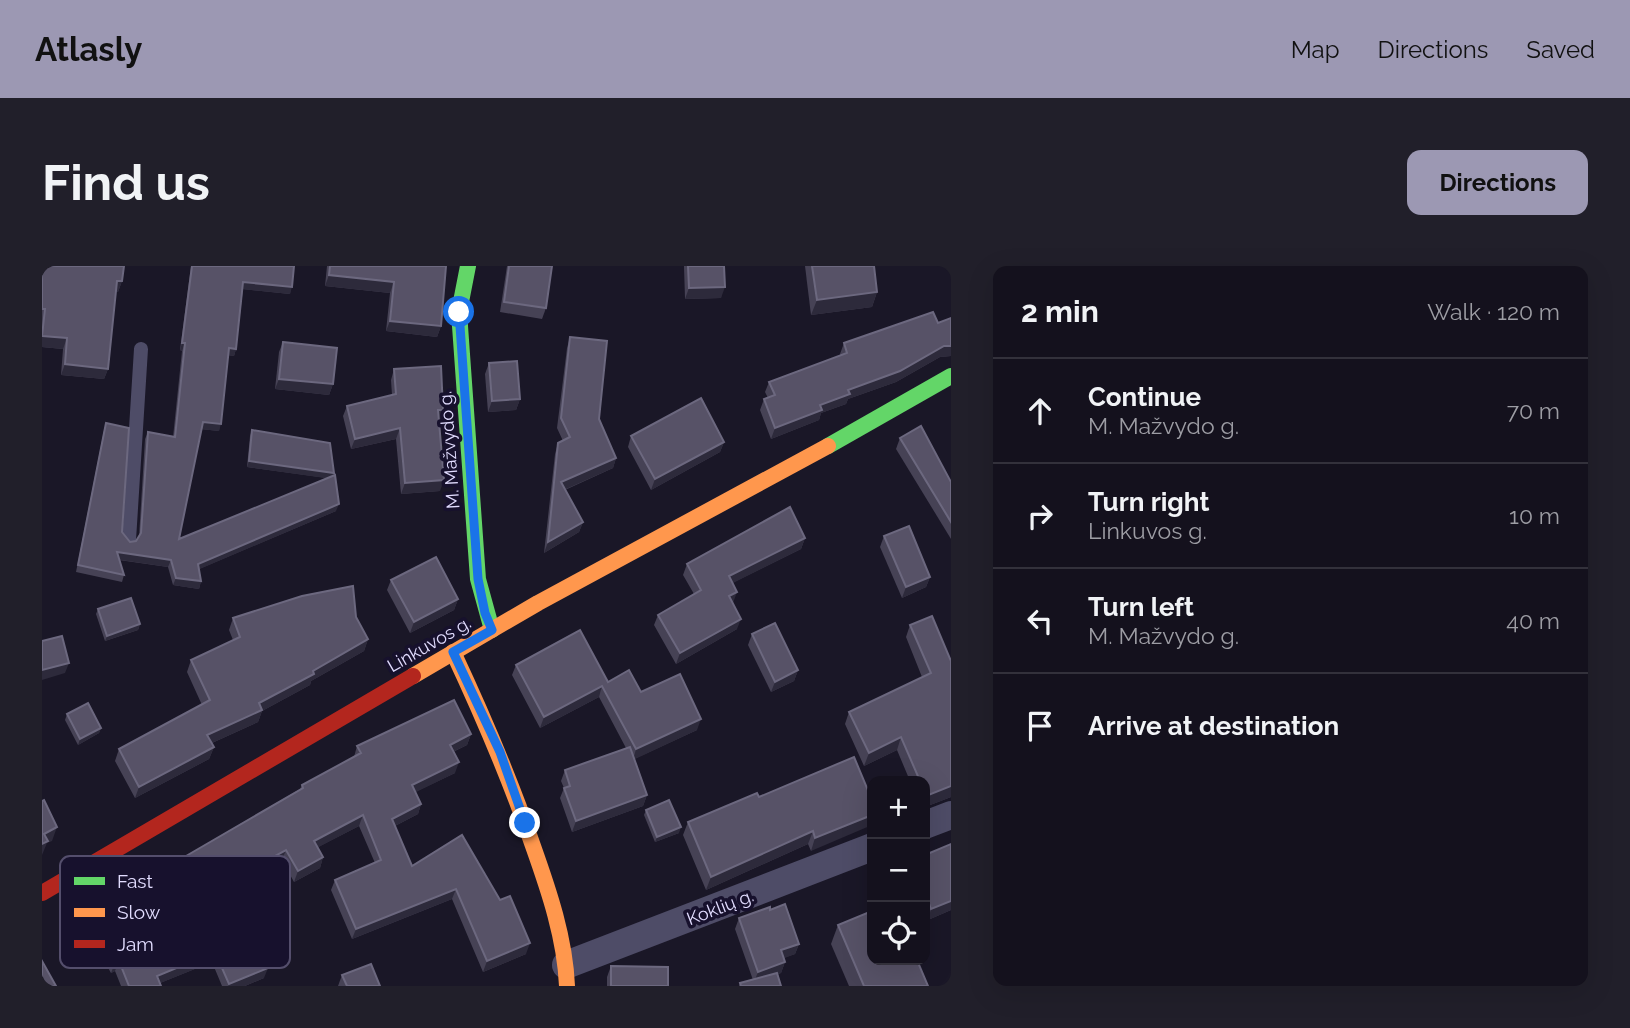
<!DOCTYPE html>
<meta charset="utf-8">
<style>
:root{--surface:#14111d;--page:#211f2a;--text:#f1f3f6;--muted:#9d9da4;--line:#33313b;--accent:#9c98b3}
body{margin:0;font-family:Raleway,sans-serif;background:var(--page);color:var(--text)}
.controls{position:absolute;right:21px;bottom:21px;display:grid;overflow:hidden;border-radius:14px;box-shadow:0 7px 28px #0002}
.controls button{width:63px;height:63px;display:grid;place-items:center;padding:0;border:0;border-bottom:2px solid var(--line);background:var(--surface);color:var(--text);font:35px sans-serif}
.stop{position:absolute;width:21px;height:21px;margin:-16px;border:5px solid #1a73e8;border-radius:50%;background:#fff}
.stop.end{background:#1a73e8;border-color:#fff;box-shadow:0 2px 7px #0008}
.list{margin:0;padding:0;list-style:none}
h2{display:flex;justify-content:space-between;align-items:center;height:91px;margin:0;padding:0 28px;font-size:30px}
h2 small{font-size:23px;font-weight:400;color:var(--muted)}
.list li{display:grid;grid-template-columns:46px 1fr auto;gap:21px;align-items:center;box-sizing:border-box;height:105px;padding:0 28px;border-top:2px solid var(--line)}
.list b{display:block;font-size:26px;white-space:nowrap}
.list p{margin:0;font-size:23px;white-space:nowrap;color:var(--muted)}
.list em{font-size:23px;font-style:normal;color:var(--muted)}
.icon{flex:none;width:38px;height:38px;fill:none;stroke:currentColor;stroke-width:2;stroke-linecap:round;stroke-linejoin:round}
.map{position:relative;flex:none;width:909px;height:720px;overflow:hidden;border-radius:14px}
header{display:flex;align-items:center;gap:42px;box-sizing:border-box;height:98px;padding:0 35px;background:var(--accent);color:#111}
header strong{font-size:33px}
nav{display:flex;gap:38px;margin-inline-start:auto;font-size:24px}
.intro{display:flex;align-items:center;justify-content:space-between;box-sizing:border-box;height:168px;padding:0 42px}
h1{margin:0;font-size:49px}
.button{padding:18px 32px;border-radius:14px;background:var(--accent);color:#111;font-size:24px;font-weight:700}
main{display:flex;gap:42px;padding:0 42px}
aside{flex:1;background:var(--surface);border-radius:14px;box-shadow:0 7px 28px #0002}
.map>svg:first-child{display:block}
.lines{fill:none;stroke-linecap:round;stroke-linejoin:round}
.lane{stroke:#4e4c67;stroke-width:14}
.street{stroke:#4e4c67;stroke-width:28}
.fast{stroke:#63d668;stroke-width:16}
.slow{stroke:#ff974d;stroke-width:16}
.jam{stroke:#b3261e;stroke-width:16}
.wall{fill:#464255}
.shaded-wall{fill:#2d2a3b}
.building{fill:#575267;stroke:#6c687f;stroke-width:2}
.route{stroke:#1a73e8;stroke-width:9}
.labels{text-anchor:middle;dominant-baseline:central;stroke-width:7;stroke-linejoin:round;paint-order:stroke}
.street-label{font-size:18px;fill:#e2ddff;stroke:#17112d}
.key{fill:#17112d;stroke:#544e6c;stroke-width:2}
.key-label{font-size:19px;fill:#e2ddff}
</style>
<header>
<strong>Atlasly</strong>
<nav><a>Map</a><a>Directions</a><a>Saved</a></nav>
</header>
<div class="intro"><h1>Find us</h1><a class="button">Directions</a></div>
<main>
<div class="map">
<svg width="909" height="720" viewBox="0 0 909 720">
<rect width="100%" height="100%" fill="#1a1727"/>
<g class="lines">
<path class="lane" d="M87,274L99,83"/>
<g class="street">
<path d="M883,559L909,549"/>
<path d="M524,699L830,581"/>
</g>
<g class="fast">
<path d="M426,0L417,46L436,313L450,364"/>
<path d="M786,180L909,110"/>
</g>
<g class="slow">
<path d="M411,386C441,450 468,513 491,580C507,625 523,672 525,720"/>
<path d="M371,410L496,337L786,180"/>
</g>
<path class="jam" d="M0,627L371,410"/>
</g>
<g class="wall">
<path d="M0,0L80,15L76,26L74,25L66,103L62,113L19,109L21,83L0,81Z"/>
<path d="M149,0H252L248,28L201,23L194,83L192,90L186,89L177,165L159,163L137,273L285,212L205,201L208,170L210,164L292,207L291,210L294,245L157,303L159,315L157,323L131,319L126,301L77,294L82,309L80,316L34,306L62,164L64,157L80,266L88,276L94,275L97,271L103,173L106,166L131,171L140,85L138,84Z"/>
<path d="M285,0H404L399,60L395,71L344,65L348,27L283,20Z"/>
<path d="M465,0H510L504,42L500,53L458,46Z"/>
<path d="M642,0H682L679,32L643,33Z"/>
<path d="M763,0H832L835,26L830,41L769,49Z"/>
<path d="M909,52V90L898,91L854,116L806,133L804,138L779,147L777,154L729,173L718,144L722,133L726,132L723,126L727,116L799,90L798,88L802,77L896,57Z"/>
<path d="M528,71L557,153L574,192L571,202L523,224L541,256L537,266L502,287L513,188L516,177L521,175L515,162L525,82Z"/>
<path d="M241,76L291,118L287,129L233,123L237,86Z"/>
<path d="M447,97L478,133L474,144L446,146L443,108Z"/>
<path d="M352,103L397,154L398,225L359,228L354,173L309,183L301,150L305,140L350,129L349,114Z"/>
<path d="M589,170L682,176L678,186L609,224L586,181Z"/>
<path d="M858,172L909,216V273L854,183Z"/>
<path d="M842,270L888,311L884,321L860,332L838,281Z"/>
<path d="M763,272L759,283L690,317V337L695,363L634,398L612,359L616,349L652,328L641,309L645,298Z"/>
<path d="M349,314L416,333L412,344L368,367L345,324Z"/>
<path d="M56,343L98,358L96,364L63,375L54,348Z"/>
<path d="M890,350L909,531L883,541V515H868L855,484L822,500L803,458L807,446L880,411L864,371L868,359Z"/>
<path d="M314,351L326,373L322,385L269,415L268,419L220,445L216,456L170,477L172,481L167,493L93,532L73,495L77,483L160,439L145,406L149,394L191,374L187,364L191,352Z"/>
<path d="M710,368L756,404L752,415L729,426L706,379Z"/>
<path d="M474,399L566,416L599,426L655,464L592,493L605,529L601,540L530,566L518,532L522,522L519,515L523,504L584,482L557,431L498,462L470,409Z"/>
<path d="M25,448L59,462L57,467L36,479L23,454Z"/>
<path d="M429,468L425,479L411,486L413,507L373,526L379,538L376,548L353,560L370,600L420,569L484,688L441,706L410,633L310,673L289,624L293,614L333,597L317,560L276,581L281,591L278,602L252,616L240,594L198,617L197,633L222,712L203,720H180L170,696L118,717L119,720H79L73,705L69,707L60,691L47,698L27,662L31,652L132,597L258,523L260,519L312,491L315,480Z"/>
<path d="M717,531L830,534L769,585L766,578L664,624L641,569L646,556Z"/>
<path d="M604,544L637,567L613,576L602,549Z"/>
<path d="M909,578V644L886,654L883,647V589Z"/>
<path d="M728,644L757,678L753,688L741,692L743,696L739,707L736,708L739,720H697L698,717L711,714L693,663L697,652Z"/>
<path d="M796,659L886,720H807L789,678Z"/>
<path d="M569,700L626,720H565V711Z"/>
<path d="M300,709L338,720H296Z"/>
</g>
<g class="shaded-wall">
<path d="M287,9L352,16L348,27L283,20Z"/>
<path d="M75,15H80L76,26L71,25Z"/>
<path d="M201,16L250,21L248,28L199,23Z"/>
<path d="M683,21L679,32L643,33L647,22Z"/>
<path d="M835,26L830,41L769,49L775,34Z"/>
<path d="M348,55L399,60L395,71L344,65Z"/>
<path d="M0,70L25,72L21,83L0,81Z"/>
<path d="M140,77H143L140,85L138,84Z"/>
<path d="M902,80H909V90L898,91L854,116L806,133L804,138L779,147L777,154L729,173L733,162L806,124Z"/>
<path d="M187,82L194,83L192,90L184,89Z"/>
<path d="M23,98L66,103L62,113L19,109Z"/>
<path d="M237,113L291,118L287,129L233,123Z"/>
<path d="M478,133L474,144L446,146L450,135Z"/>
<path d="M396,144H401L398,154Z"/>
<path d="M161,156L179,158L177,165L158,163Z"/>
<path d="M358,162L354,173L309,183L313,173Z"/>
<path d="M682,176L678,186L609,224L613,213Z"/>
<path d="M574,192L571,202L515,227L519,216Z"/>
<path d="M207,195L292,207L290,213L205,201Z"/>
<path d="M402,214L398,225L359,228L363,217Z"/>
<path d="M297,238L294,245L153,305L156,298Z"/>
<path d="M541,256L537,266L502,287L506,276Z"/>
<path d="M763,272L759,283L683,321L687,310Z"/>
<path d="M75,286L129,294L126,301L72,293Z"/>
<path d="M888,311L884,321L860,332L864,321Z"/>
<path d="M134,312L159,315L157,323L131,319Z"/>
<path d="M695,326L691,337L683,341L687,330Z"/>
<path d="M416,333L412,344L368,367L372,356Z"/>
<path d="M699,353L695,363L634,398L638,387Z"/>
<path d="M98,358L96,364L63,375L65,370Z"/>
<path d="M326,373L322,385L269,415L268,419L220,445L216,456L161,481L165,469L217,437Z"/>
<path d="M27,397L23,407L0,414V404Z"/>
<path d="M756,404L752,415L729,426L733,416Z"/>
<path d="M560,420L557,431L498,462L502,451Z"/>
<path d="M659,453L655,464L591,494L594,483Z"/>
<path d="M59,462L57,467L36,479L38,473Z"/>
<path d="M429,468L425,479L404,489L408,479Z"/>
<path d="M859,471L855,484L822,500L827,487Z"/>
<path d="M172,481L167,493L93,532L97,521Z"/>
<path d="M417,496L413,507L366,530L370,519Z"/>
<path d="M909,520V531L883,541L884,530Z"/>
<path d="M605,529L601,540L530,566L534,555Z"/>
<path d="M379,538L376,548L347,563L350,553Z"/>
<path d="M321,549L317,560L269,585L272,575Z"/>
<path d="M830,549V559L769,585L773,572Z"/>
<path d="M15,561L10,575L5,577L0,589V573L2,568Z"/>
<path d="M639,561L637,567L613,576L615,571Z"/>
<path d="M771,565L766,578L664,624L669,611Z"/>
<path d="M244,584L240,594L191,621L194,611Z"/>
<path d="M281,591L278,602L252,616L256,605Z"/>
<path d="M201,623L198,633L195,627Z"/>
<path d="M414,623L410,633L310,673L314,663Z"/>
<path d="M909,635V644L886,654L889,643Z"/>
<path d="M488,677L484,688L441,706L445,695Z"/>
<path d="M757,678L753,688L735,695L739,684Z"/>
<path d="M64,681L60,691L47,698L51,688Z"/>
<path d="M173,686L170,696L111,720L115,710Z"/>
<path d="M77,695L73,705L69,707L73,697Z"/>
<path d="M743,696L739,707L712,716L716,706Z"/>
<path d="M226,702L222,712L203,720H186L187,718Z"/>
</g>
<g class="building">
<path d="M0,0H82L80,15H75L66,103L23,98L25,72L0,70L3,43H0Z"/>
<path d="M150,0H252L250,21L201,16L194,83L187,82L179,158L161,156L137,273L293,209L297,238L156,298L159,315L134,312L129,294L75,286L82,309L36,299L64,157L87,162L80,266L88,276L94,275L99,267L106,166L133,171L143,77H140Z"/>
<path d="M288,0H404L399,60L348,55L352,16L287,9Z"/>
<path d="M467,0H510L504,42L462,36Z"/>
<path d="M646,0H682L683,21L647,22Z"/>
<path d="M770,0H832L835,26L775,34Z"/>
<path d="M891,46L896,57L909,52V80H902L858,105L806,124L808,128L778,139L780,144L733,162L722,133L733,129L727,116L805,87L802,77Z"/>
<path d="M528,71L565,75L557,153L574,192L519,216L541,256L506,276L516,177L528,171L519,152Z"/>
<path d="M241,76L295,82L291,118L237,113Z"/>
<path d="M475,95L478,133L450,135L447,97Z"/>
<path d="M399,100L401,144H396L402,214L363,217L358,162L313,173L305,140L354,128L352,103Z"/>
<path d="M659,132L682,176L613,213L589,170Z"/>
<path d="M879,160L909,216V256L858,172Z"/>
<path d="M210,164L288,177L292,207L207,195Z"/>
<path d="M748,241L763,272L687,310L695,326L687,330L699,353L638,387L616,349L659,324L645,298Z"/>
<path d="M867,260L888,311L864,321L842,270Z"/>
<path d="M394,291L416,333L372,356L349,314Z"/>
<path d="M311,320L314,351L326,373L271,405L272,408L217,437L220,444L165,469L172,481L97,521L77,483L168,434L149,394L198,371L191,352L260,330Z"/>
<path d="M89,332L98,358L65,370L56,343Z"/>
<path d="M890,350L909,395V520L884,530L883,527V515H878L859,471L827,487L807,446L889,407L868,359Z"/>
<path d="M733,357L756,404L733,416L710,368Z"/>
<path d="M538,364L566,416L587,404L599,426L638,408L659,453L594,483L560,420L502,451L474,399Z"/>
<path d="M20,370L27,397L0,404V375Z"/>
<path d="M412,434L429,468L408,479L417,496L370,519L379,538L350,553L370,600L420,569L458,634L468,630L488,677L445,695L414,623L314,663L293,614L339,594L321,549L272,575L281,591L256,605L244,584L194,611L201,623L195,627L226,702L187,718L173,686L115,710L119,720H87L77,695L73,697L64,681L51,688L31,652L132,597L261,522L260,519L319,487L315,480Z"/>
<path d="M46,437L59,462L38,473L25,448Z"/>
<path d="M588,481L605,529L534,555L522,522L528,520L523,504Z"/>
<path d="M812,491L830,534V549L773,572L771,565L669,611L646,556L715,527L717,531Z"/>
<path d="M2,534L15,561L2,568L6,575L0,578V535Z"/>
<path d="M627,534L639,561L615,571L604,544Z"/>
<path d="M909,578V635L889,643L883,627V589Z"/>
<path d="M743,638L757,678L739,684L743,696L716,706L697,652L728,641V644Z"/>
<path d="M830,645V694H875L886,720H822L796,659Z"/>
<path d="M0,695L14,720H0Z"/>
<path d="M329,698L338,720H305L300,709Z"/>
<path d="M569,700L626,701V720H569Z"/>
<path d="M735,707L739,720H699L698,717Z"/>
</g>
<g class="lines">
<path class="route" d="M417,46L436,313L443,347L450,364L411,386L458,486L483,557"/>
</g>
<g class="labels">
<g class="street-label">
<text transform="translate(407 184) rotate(-94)">M. Mažvydo g.</text>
<text transform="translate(387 378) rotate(-30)">Linkuvos g.</text>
<text transform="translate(678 641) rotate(-21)">Koklių g.</text>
</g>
</g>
<rect x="18" y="590" width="230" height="112" rx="10" class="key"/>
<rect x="32" y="611" width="31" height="8" fill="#63d668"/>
<rect x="32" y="642" width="31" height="9" fill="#ff974d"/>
<rect x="32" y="674" width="31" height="8" fill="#b3261e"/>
<g class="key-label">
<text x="75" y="622">Fast</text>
<text x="75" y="653">Slow</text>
<text x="75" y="685">Jam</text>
</g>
</svg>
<div class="controls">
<button>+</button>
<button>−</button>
<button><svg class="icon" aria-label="locate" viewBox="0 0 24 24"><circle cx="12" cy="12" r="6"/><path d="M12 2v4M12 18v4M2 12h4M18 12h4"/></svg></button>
</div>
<div class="stop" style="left:417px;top:46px"></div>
<div class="stop end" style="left:483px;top:557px"></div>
</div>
<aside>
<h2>2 min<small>Walk · 120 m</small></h2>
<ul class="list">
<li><svg class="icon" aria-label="ahead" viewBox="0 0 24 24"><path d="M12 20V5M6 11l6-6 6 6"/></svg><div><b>Continue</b><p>M. Mažvydo g.</p></div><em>70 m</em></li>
<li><svg class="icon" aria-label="right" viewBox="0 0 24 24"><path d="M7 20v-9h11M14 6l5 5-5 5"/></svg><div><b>Turn right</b><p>Linkuvos g.</p></div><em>10 m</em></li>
<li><svg class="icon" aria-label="left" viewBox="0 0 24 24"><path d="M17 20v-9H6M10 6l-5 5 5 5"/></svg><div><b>Turn left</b><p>M. Mažvydo g.</p></div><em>40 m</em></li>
<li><svg class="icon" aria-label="arrive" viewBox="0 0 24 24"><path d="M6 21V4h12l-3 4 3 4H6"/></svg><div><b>Arrive at destination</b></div></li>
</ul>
</aside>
</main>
